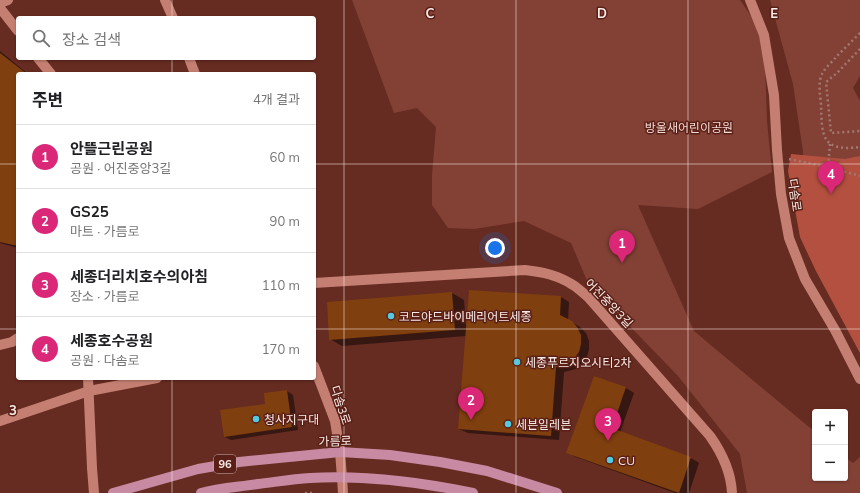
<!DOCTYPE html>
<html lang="ko">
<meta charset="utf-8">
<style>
:root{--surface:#fff;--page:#f6f6f6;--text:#202124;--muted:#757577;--line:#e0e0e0;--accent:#db2777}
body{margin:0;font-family:Mulish,"Noto Sans KR",sans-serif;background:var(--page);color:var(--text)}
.controls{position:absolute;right:12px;bottom:12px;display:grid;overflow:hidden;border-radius:4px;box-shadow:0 1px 3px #0004}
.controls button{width:36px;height:36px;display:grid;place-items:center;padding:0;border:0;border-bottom:1px solid var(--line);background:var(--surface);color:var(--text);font:20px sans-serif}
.you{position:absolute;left:495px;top:248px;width:14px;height:14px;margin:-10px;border:3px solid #fff;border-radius:50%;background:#1a73e8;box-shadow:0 0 0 6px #1a73e833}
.badge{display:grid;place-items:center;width:26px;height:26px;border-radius:50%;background:var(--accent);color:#fff;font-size:13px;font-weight:700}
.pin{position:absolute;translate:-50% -33px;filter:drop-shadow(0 1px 2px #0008)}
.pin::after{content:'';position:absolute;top:21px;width:14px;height:12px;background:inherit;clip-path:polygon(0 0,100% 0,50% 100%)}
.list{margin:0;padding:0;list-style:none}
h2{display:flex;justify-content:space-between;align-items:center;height:52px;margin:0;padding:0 16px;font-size:17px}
h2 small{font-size:13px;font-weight:400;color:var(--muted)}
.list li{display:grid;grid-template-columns:26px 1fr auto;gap:12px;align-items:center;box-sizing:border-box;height:64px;padding:0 16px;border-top:1px solid var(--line)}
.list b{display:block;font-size:15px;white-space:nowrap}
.list p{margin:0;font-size:13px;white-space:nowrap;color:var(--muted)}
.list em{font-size:13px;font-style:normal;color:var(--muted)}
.icon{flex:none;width:22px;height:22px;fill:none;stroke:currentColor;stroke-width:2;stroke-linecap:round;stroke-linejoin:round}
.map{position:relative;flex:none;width:860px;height:493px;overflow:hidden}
.search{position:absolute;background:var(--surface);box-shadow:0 1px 3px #0004;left:16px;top:16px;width:300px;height:44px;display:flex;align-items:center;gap:10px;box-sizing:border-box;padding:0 14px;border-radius:4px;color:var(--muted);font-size:15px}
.panel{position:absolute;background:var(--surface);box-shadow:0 1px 3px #0004;left:16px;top:72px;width:300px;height:308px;border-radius:4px}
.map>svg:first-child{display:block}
.green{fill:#834135}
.forest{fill:#b45040}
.shadow{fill:#0007}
.building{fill:#803f0f}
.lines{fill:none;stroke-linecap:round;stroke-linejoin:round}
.path{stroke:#a27871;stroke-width:2.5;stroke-dasharray:2 3;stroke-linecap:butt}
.street{stroke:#c47f72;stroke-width:10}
.secondary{stroke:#c47f72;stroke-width:10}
.primary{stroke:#c889a3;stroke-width:10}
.grid{fill:none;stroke:#fbece8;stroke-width:1;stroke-opacity:0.55}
.poi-dot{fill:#55cadf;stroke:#5a2017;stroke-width:1.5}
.labels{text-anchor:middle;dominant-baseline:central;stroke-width:3;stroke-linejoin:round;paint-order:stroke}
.shield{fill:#5a2017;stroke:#cbafa9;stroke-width:1}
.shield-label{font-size:11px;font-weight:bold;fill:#fbece8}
.park-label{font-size:12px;fill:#f5d9d3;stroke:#5a2017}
.street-label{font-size:12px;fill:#fbece8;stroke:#5a2017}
.poi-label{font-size:12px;fill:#fbece8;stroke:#5a2017;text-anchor:start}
.grid-label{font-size:13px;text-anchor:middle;font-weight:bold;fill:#fbece8;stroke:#5a2017;stroke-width:3;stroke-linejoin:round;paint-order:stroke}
</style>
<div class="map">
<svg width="860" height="493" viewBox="0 0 860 493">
<rect width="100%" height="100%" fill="#662b21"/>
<g class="green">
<path d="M352,0H740L764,35L767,121L772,172L698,209L638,205L694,331L815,432V478H845V457L853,463L860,457V493H747L740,454L678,376L588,283L571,243L524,221L474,229L448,228L432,205V175L436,127L417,108L394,113Z"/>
<path d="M770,0H860V76L853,88L860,101V353L845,325L816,271L800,237L803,152L793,84Z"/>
</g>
<path class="forest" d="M791,154L845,159L860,156V353L845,325L816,271L800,237L788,171Z"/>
<g class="shadow">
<path d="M0,51L28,74H18V248L0,243Z"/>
<path d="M452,293L464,300L466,327L561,297L569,302L568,320L580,327L586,333L589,341V349L587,357L583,364L576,369L564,372L559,440L468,433L459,429L466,336L342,346L330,339Z"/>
<path d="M594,377L626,388L634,393L620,432L691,458L699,463L689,493H675L576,457L567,452Z"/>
<path d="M287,391L293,395L298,430L231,440L225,437L266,404Z"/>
</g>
<g class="building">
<path d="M0,53L27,74H18V246L0,242Z"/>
<path d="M469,290L561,296L560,315L572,321L577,327L581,335V344L579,352L574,359L567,364L556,367L551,436L458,429Z"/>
<path d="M452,292L455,330L329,340L327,302Z"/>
<path d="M594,376L626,387L612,428L691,457L679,493L566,453Z"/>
<path d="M287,390L292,427L224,437L220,410L265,404L264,393Z"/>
</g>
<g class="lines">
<g class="path">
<path d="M860,33C852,41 844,49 836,57C832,62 825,68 822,74C818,82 820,95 821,104C822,136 821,152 860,147"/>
<path d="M860,49L837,73L826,82L831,133L860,131"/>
<path d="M830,144L828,167L860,176"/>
<path d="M789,159L828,167"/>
<path d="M305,493H313"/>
</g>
<g class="street">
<path d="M750,0L764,35L774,95L777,150L781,194L789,238L805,279L835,330L860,379"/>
<path d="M0,3L8,0"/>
<path d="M0,8L18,31"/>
<path d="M38,58L51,74"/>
<path d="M314,283L525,270C542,272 558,275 573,285C578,288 583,293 588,297L710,436C722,453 731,471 732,493"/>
<path d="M0,345L12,342L18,338"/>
<path d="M88,378L92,468L94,493"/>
<path d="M0,421L89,391L157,378"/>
<path d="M342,477L343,493"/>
</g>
<g class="secondary">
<path d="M165,0L173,18"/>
<path d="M189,58L195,74"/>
<path d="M314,366L335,421L340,452L342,477"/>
</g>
<g class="primary">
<path d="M113,493L198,469L239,462L340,452L390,455L440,462L487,471L557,493"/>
<path d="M201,493C219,488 239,487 258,484C275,482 293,479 310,478C364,475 420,482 473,493"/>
</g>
</g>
<path class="grid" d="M172,0V18M344,0V493M516,0V493M688,0V493M172,58V74M0,164H18M314,164H860M0,329H18M314,329H860M172,378V493"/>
<g class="poi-dot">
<circle cx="391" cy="316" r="4"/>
<circle cx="517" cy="362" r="4"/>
<circle cx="256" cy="419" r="4"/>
<circle cx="508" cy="424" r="4"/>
<circle cx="610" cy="460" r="4"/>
</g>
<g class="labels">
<rect class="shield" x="214" y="455" width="22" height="18" rx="3"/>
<g class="shield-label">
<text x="225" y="464">96</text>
</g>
<g class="park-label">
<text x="689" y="127">방울새어린이공원</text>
</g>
<g class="street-label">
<text transform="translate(795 195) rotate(82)">다솜로</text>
<text transform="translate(609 303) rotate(46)">어진중앙3길</text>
<text transform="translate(341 405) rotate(72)">다솜3로</text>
<text transform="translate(335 441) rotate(-2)">가름로</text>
</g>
<g class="poi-label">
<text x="399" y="316">코드야드바이메리어트세종</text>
<text x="525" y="362">세종푸르지오시티2차</text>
<text x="264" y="419">청사지구대</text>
<text x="516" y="424">세븐일레븐</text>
<text x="618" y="460">CU</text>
</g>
</g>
<g class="grid-label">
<text x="430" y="18">C</text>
<text x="602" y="18">D</text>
<text x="774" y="18">E</text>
<text x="13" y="415">3</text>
</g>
</svg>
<div class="controls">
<button>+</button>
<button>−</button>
</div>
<div class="you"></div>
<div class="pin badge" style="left:622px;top:263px">1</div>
<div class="pin badge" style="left:471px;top:420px">2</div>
<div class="pin badge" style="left:608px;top:441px">3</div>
<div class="pin badge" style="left:831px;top:194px">4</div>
<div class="search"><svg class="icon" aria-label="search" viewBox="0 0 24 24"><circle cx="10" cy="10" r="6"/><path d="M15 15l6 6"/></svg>장소 검색</div>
<section class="panel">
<h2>주변<small>4개 결과</small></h2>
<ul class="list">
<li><span class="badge">1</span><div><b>안뜰근린공원</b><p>공원 · 어진중앙3길</p></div><em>60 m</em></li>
<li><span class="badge">2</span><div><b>GS25</b><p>마트 · 가름로</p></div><em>90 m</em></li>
<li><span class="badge">3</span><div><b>세종더리치호수의아침</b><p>장소 · 가름로</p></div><em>110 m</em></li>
<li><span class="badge">4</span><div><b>세종호수공원</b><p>공원 · 다솜로</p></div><em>170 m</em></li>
</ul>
</section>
</div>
